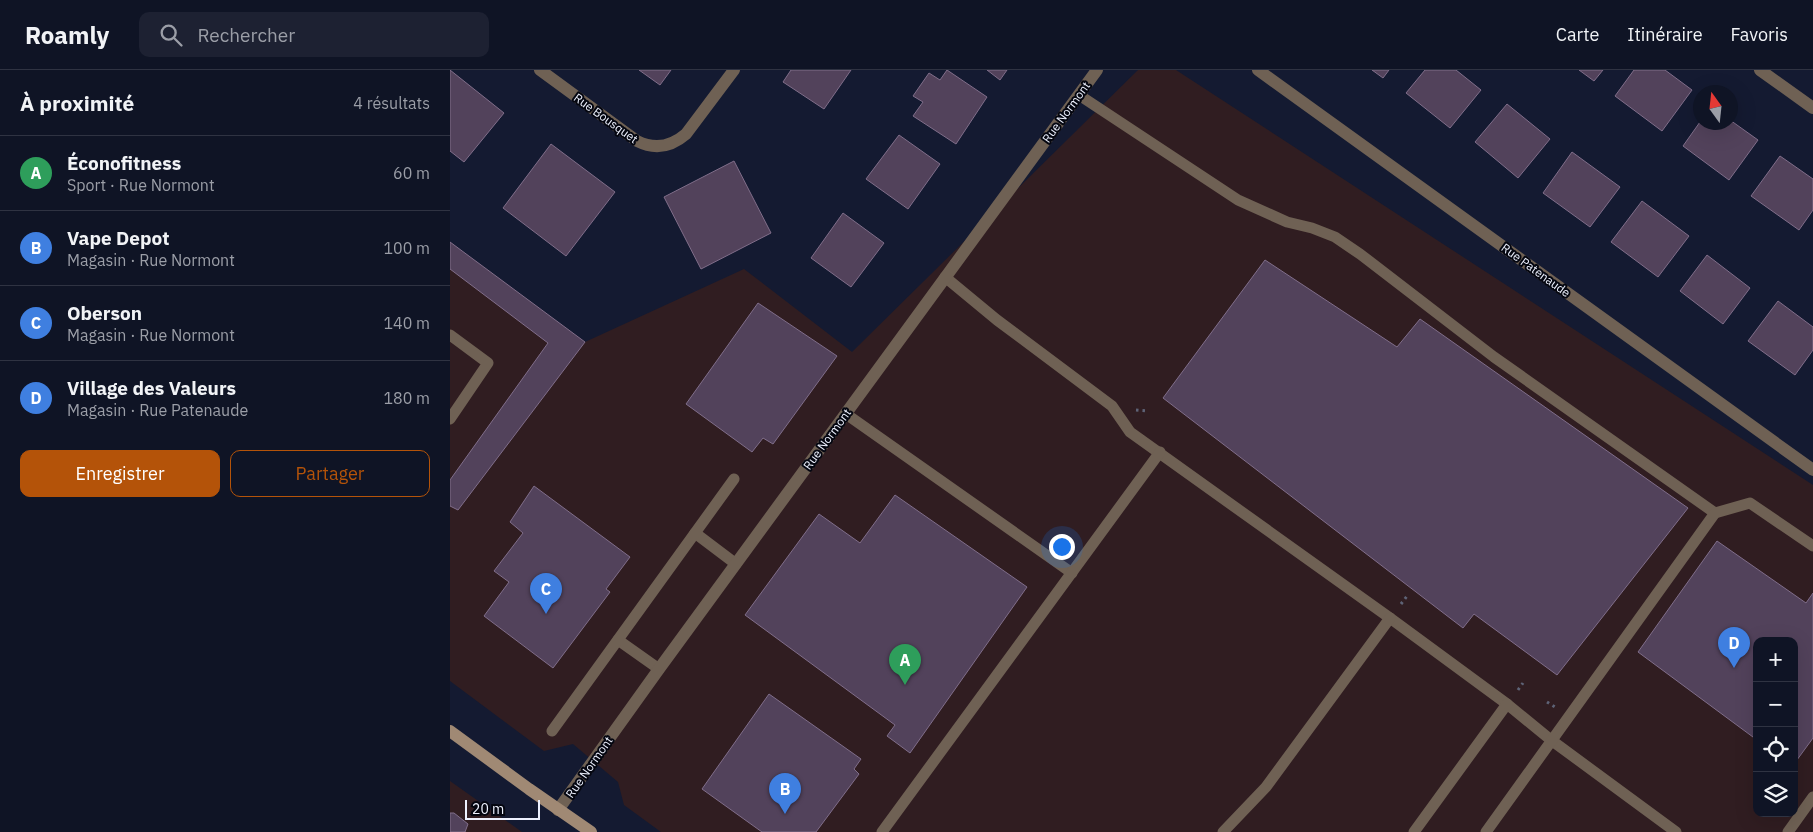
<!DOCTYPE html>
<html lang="fr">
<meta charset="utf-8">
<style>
:root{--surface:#0f1425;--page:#1d2132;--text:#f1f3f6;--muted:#9b9ea7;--line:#2f3342;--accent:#b45309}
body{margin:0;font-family:"IBM Plex Sans",sans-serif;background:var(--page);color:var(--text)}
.controls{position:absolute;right:15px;bottom:15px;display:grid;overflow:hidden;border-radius:10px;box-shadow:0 5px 20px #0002}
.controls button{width:45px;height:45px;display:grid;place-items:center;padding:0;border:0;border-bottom:1px solid var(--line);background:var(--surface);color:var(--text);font:25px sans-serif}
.compass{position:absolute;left:1243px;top:15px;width:45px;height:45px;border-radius:50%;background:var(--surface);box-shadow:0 5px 20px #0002;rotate:345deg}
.scale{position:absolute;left:15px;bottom:12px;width:75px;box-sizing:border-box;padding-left:5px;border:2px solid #edf1fe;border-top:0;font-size:14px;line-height:18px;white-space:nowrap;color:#edf1fe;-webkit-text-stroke:4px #040610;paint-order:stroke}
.you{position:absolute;left:611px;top:476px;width:18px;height:18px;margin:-12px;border:4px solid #fff;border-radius:50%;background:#1a73e8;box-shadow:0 0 0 8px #1a73e833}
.badge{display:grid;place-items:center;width:32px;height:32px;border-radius:50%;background:var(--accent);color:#fff;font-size:16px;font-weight:700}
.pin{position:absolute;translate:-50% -41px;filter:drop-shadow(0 1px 2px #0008)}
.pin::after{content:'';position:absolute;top:26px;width:18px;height:15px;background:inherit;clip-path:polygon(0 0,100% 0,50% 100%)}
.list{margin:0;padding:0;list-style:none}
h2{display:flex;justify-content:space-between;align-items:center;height:65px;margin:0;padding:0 20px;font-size:21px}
h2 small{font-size:16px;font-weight:400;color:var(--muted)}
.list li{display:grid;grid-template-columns:32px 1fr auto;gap:15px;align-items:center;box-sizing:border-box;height:75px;padding:0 20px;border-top:1px solid var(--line)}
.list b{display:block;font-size:19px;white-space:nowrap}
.list p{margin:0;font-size:16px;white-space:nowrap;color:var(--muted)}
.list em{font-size:16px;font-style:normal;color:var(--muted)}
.actions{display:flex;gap:10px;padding:15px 20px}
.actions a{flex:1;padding:11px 0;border:1px solid var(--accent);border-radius:10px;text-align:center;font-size:18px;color:var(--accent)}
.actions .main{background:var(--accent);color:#fff}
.icon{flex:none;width:28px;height:28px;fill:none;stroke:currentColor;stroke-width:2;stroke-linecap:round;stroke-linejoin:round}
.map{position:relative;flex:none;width:1363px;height:762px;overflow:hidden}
header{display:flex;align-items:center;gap:30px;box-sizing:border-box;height:70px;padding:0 25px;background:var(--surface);border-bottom:1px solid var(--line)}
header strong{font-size:24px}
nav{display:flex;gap:28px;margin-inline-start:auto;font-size:18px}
.search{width:350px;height:45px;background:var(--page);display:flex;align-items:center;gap:12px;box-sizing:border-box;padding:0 18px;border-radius:10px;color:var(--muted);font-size:19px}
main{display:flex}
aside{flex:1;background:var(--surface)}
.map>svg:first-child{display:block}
.commercial{fill:#301d21;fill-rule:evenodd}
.building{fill:#52425b;stroke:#806e8a}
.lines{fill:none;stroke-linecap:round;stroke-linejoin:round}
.path{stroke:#5e6376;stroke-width:3;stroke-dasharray:2.5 4;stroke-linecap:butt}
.service{stroke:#6f6154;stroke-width:11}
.minor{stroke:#6f6154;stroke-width:12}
.secondary{stroke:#a08974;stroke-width:12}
.labels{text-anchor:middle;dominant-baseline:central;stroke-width:4;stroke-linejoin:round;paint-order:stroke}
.street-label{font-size:12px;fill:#edf1fe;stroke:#040610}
</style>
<header>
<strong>Roamly</strong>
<div class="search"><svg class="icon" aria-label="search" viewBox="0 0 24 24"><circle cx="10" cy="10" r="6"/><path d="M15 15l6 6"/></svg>Rechercher</div>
<nav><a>Carte</a><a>Itinéraire</a><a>Favoris</a></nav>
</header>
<main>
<aside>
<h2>À proximité<small>4 résultats</small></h2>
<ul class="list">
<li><span class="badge" style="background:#2e9e5b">A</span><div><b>Éconofitness</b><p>Sport · Rue Normont</p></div><em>60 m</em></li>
<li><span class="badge" style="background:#3f7fe0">B</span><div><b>Vape Depot</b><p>Magasin · Rue Normont</p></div><em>100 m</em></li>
<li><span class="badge" style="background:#3f7fe0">C</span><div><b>Oberson</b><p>Magasin · Rue Normont</p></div><em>140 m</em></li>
<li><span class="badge" style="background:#3f7fe0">D</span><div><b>Village des Valeurs</b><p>Magasin · Rue Patenaude</p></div><em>180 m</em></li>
</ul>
<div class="actions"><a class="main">Enregistrer</a><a>Partager</a></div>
</aside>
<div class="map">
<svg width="1363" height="762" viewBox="0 0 1363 762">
<rect width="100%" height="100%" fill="#141a31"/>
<g class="commercial">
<path d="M688,0H726L1363,415V762H211L174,735L168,712L123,674L94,681L0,611V172L135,272L294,199L402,282ZM1307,571H1344V743H1307Z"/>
<path d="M0,711L72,762H0Z"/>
</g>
<g class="building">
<path d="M0,0L54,43L14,92L0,81Z"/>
<path d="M189,0H221L210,15Z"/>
<path d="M341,0H401L374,39L333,12Z"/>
<path d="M497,0L537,27L506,74L463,46L473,32L463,26L479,3L490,10Z"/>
<path d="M537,0H557L550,10Z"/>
<path d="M922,0H939L933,8Z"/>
<path d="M975,0H1006L1031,20L1000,58L956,23Z"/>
<path d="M1129,0H1153L1144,11Z"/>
<path d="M1184,0H1215L1242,20L1212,61L1165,26Z"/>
<path d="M1057,34L1100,69L1068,108L1025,72Z"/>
<path d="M1280,50L1308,70L1279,110L1233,76L1250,52H1280Z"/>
<path d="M449,65L490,94L458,139L416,109Z"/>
<path d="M101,74L165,122L116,186L53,138Z"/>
<path d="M1122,82L1170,117L1140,157L1093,123Z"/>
<path d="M1330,86L1363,109V140L1349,160L1301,126Z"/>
<path d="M284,91L321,163L251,199L214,127Z"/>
<path d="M1192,131L1239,166L1208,207L1161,172Z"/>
<path d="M393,143L434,173L401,217L361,188Z"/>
<path d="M0,172L135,272L8,440L0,436V410L98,273L0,199Z"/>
<path d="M1257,185L1300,218L1273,254L1230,221Z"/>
<path d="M815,190L947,277L970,249L1238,438L1107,605L1024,544L1013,558L713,328Z"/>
<path d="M1328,231L1363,257V280L1345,305L1298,271Z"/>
<path d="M308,233L387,286L323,374L313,368L302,382L236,334Z"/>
<path d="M84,416L180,487L156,519L160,522L103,598L34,546L59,512L44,501L73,463L60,452Z"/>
<path d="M445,425L577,517L460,683L437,666L445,655L295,545L369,444L410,473Z"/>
<path d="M1267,471L1356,533L1363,523V668L1344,694V571H1307V670L1188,582Z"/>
<path d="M319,624L411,689L404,699L409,704L366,762H312L252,719Z"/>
<path d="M0,743H4L18,754L15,762H0Z"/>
</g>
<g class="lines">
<g class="path">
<path d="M686,340L698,341"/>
<path d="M951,534L957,526"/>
<path d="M1068,620L1073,613"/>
<path d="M1097,632L1105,637"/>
</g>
<g class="service">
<path d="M629,25L788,130L837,152L862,158L885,167L910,184L1044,287L1265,443"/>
<path d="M495,207L547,250L662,336L680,362L940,548L1057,634L1101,670L1226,762"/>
<path d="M0,265L38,293L0,349"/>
<path d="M396,344L622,503"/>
<path d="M245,463L286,494"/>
<path d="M168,570L209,599"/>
<path d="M102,661L284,409"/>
<path d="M432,762L710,382"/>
<path d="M773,762L816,717L940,548"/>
<path d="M964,762L1057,634"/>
<path d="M1036,762L1265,443L1300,433L1363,476"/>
<path d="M1338,762L1363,727"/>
</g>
<g class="minor">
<path d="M90,0L187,71C205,80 221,77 236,64L284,0"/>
<path d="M808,0L1363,400"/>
<path d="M1310,0L1363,38"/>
<path d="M108,740L209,599L647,0"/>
</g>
<path class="secondary" d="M0,661L79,719L141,762"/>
</g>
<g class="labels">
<g class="street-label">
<text transform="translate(616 42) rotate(-54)">Rue Normont</text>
<text transform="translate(156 48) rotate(36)">Rue Bousquet</text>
<text transform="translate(1086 200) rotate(36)">Rue Patenaude</text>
<text transform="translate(377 369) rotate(-54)">Rue Normont</text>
<text transform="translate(139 697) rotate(-55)">Rue Normont</text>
</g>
</g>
</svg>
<div class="controls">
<button>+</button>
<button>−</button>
<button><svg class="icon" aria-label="locate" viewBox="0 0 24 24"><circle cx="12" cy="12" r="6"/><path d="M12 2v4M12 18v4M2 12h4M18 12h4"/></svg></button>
<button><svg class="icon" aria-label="layers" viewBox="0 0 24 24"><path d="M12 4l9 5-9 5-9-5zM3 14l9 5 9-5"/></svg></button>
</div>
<svg class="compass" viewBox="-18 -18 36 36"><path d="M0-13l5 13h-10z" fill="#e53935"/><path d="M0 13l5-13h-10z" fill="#9b9ea7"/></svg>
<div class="scale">20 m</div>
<div class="you"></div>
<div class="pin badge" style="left:455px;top:615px;background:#2e9e5b">A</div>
<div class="pin badge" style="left:335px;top:744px;background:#3f7fe0">B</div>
<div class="pin badge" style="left:96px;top:544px;background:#3f7fe0">C</div>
<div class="pin badge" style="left:1284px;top:598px;background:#3f7fe0">D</div>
</div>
</main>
